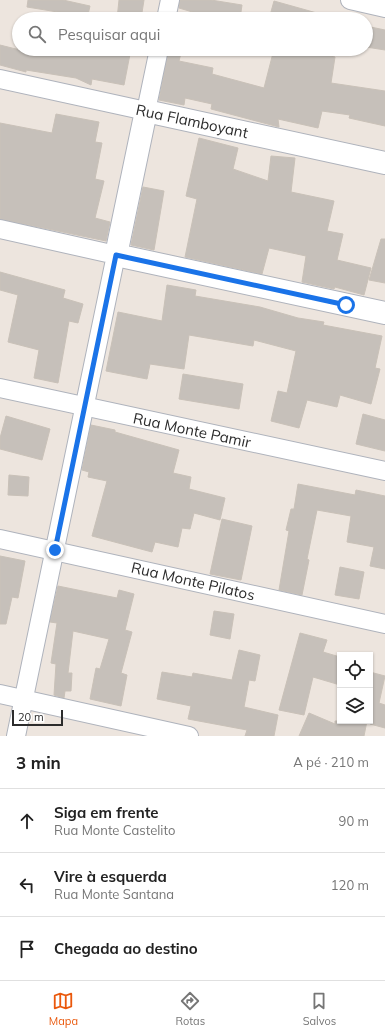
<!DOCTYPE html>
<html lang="pt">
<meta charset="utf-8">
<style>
:root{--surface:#fff;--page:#f6f6f6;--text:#222;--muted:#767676;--line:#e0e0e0;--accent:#ea580c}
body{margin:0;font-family:Mulish,sans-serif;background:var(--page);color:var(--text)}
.controls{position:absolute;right:12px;bottom:12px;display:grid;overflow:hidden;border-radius:0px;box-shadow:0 1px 3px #0004}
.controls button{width:36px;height:36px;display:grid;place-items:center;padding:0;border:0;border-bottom:1px solid var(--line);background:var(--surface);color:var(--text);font:20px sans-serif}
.scale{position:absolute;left:12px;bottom:10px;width:51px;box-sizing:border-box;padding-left:4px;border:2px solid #2c2c2c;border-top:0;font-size:11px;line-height:14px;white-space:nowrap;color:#2c2c2c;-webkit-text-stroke:3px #fff;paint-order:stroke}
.stop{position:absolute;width:12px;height:12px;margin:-9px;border:3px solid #1a73e8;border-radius:50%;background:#fff}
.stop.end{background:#1a73e8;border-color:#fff;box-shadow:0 1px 4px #0008}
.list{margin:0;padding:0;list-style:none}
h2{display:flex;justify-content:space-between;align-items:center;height:52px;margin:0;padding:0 16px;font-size:17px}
h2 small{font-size:13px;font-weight:400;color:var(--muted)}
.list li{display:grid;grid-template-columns:26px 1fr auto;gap:12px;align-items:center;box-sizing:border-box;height:64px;padding:0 16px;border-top:1px solid var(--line)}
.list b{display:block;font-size:15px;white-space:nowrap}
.list p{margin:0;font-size:13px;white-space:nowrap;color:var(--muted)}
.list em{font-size:13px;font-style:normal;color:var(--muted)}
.icon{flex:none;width:22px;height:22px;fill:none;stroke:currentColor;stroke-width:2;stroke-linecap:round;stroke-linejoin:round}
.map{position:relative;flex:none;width:385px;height:736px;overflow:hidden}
.search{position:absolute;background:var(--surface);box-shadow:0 1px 3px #0004;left:12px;right:12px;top:12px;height:44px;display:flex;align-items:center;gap:10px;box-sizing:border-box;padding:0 14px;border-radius:22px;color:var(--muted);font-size:15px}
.sheet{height:244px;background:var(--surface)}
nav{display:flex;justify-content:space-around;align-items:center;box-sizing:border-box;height:56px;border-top:1px solid var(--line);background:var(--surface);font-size:11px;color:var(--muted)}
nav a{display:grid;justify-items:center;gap:2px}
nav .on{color:var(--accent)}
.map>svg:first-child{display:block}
.building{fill:#c6c0ba;stroke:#c9c1b8}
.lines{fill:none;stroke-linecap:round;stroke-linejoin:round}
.street-casing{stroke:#afb3bc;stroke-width:20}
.secondary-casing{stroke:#afb3bc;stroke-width:24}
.street{stroke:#fff;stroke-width:18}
.secondary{stroke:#fff;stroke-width:22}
.route{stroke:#1a73e8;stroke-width:5}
.labels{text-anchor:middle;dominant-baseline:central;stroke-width:3;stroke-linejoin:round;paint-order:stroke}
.street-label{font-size:15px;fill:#2c2c2c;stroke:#fff}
</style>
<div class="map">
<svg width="385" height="736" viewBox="0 0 385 736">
<rect width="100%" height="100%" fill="#ede5de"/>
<g class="building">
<path d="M28,0H63L90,6L87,19L70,14L27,7Z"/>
<path d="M119,0H144L141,19H117Z"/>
<path d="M180,0H211L242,5L240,19H205L206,16L179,8Z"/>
<path d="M274,1L324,15L323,19H269Z"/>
<path d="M366,26L385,30V50L366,47Z"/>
<path d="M0,45L16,49H131L124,85L92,79L91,85L76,78L26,70V72L0,65Z"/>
<path d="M169,49H182L179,61L213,68L212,74L264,88L274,49H294L335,57L331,83L385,91V126L349,118L350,115L322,111L318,128L278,119L279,127L211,109L212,104L185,98L184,105L159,100Z"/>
<path d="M56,114L99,122L95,142L102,143L95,179L104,181L95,218L110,222L106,241L0,219V123L52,133Z"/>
<path d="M199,138L238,148L233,169L268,181L271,156L295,158L291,192L334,201L327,231L343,234L337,260L371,268L364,295L335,287L334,289L302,282L306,256L269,248L262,274L185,257L197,199L186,196Z"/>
<path d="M143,187L164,191L154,250L131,245Z"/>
<path d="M381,239H385V283L369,280Z"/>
<path d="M0,272L65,290L63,298L83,304L78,323L69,321L58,383L34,378L39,350L8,342L18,295L0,290Z"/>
<path d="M167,285L196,290L195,296L260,307L298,318L324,322L323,325L382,336L375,368L380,369L371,404L340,395L337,407L307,400L299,428L271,421L278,391L287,393L296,351L254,340L253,346L189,335L184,369L150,364L147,379L106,371L118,312L162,321Z"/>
<path d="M183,374L243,384L239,409L179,399Z"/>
<path d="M363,414L385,420V451L356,444Z"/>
<path d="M6,416L50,429L42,460L0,449V438Z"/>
<path d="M91,425L115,430V432L179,450L173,473L191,477L189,489L225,498L220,520L194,513L190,529L182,528L178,547L155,542L152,552L92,536L107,481L88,477L89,472L82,470Z"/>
<path d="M9,475L29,477L28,496L8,495Z"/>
<path d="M298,484L355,495L356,490L385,496V569L370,566L374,547L347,542L351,516L317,510L307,559L309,560L302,595L279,590L289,531L286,530L291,509H294Z"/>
<path d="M222,519L252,526L241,580L210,574Z"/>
<path d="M0,556L25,561L18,598L12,597L6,624H0Z"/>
<path d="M340,567L364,572L359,599L335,595Z"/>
<path d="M58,586L117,598L119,590L134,594L125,630L132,632L121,673L127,675L121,706L90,699L96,668L100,669L109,639L73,631L68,673H72L71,691H65L64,698L54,695L56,664L51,663L57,623L50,622Z"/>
<path d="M214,611L234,614L230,639L210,635Z"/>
<path d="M300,633L327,640L323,652L340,657V685L313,677L304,715L279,710Z"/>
<path d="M239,650L260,655L255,681L249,680L244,707L278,715L274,736H245L247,730L188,719L191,706L157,699L162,672L192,677L193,673L232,680Z"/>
<path d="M370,672L385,676L379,703L385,705V728L370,724Z"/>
<path d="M309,713L335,724V721H367L364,736H299Z"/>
</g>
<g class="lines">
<defs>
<g id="street">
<path d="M350,0L385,8"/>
<path d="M166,19L170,0"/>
<path d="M0,79L146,111L159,49"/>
<path d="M0,229L116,255L16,736"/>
<path d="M0,388L385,471"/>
<path d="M0,539L385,624"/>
<path d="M0,694L189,736"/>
</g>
<path id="secondary" d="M385,163L146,111L116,255L385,313"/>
</defs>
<use href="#street" class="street-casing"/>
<use href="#secondary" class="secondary-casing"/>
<use href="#street" class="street"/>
<use href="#secondary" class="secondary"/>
</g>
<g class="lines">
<path class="route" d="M55,550L116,255L346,305"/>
</g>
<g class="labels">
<g class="street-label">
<text transform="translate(192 121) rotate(12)">Rua Flamboyant</text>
<text transform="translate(192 430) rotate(12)">Rua Monte Pamir</text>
<text transform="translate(193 581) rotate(13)">Rua Monte Pilatos</text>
</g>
</g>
</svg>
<div class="controls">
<button><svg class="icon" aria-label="locate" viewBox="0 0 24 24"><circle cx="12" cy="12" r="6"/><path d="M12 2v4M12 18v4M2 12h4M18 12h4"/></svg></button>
<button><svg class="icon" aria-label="layers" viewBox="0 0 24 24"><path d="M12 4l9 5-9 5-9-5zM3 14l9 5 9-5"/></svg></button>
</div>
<div class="scale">20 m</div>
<div class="stop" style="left:346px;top:305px"></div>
<div class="stop end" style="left:55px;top:550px"></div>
<div class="search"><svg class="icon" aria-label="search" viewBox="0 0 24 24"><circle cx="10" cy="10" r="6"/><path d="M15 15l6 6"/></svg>Pesquisar aqui</div>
</div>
<section class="sheet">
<h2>3 min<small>A pé · 210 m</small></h2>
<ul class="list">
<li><svg class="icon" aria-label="ahead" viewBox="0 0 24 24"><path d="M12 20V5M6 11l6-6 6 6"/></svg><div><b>Siga em frente</b><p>Rua Monte Castelito</p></div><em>90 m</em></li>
<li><svg class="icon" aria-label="left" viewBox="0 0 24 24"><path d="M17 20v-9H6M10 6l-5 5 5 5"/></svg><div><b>Vire à esquerda</b><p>Rua Monte Santana</p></div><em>120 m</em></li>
<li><svg class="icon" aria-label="arrive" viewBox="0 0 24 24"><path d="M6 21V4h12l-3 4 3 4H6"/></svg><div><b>Chegada ao destino</b></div></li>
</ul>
</section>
<nav>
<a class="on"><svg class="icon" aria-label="map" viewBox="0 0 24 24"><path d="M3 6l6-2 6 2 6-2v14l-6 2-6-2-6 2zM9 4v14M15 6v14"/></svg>Mapa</a>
<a><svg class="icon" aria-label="directions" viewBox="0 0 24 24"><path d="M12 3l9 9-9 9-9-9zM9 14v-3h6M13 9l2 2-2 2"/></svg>Rotas</a>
<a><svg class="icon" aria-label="saved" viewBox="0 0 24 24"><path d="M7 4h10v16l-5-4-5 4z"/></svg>Salvos</a>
</nav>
